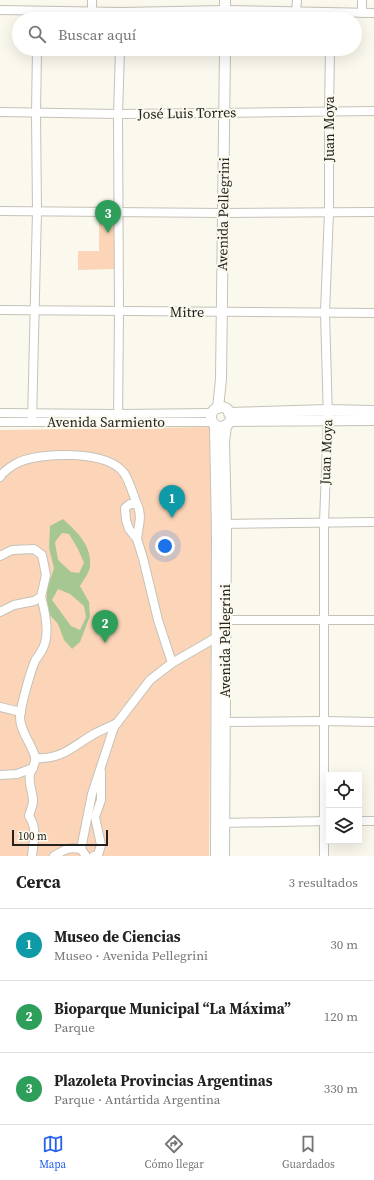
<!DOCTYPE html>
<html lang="es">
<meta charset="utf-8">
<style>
:root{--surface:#fff;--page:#f2f2f2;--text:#222;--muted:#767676;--line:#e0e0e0;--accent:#2563eb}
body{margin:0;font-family:"Source Serif 4",serif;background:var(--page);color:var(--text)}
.controls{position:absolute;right:12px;bottom:12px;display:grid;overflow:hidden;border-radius:0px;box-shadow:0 4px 16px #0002}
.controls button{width:36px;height:36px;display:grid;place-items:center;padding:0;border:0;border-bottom:1px solid var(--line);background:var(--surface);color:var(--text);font:20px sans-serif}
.scale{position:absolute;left:12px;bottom:10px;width:96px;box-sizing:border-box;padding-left:4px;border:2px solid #23221e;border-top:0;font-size:11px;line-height:14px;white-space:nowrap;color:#23221e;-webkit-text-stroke:3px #fbf8ed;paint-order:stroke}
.you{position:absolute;left:165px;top:546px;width:14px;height:14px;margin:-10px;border:3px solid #fff;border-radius:50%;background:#1a73e8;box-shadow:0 0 0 6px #1a73e833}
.badge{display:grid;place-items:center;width:26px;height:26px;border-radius:50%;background:var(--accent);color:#fff;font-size:13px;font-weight:700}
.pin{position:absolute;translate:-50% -33px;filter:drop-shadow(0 1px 2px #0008)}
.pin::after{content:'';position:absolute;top:21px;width:14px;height:12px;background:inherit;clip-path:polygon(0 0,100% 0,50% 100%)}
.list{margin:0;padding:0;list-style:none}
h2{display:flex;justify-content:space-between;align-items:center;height:52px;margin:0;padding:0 16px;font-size:17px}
h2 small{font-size:13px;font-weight:400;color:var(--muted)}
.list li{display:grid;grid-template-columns:26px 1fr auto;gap:12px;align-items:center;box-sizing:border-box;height:72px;padding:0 16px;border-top:1px solid var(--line)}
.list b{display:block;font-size:15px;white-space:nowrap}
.list p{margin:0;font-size:13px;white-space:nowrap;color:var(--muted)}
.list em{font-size:13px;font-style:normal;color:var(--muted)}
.icon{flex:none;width:22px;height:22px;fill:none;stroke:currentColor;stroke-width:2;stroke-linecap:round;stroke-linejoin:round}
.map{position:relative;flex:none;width:374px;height:856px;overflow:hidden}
.search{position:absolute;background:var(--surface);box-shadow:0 4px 16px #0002;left:12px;right:12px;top:12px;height:44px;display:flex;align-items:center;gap:10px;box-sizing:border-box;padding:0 14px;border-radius:22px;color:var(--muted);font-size:15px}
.sheet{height:268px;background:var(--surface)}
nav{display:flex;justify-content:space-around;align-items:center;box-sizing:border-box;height:56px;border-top:1px solid var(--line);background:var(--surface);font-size:11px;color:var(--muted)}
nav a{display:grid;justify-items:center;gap:2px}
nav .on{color:var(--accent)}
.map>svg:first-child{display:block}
.green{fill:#fcd5b8}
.water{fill:#a6c792;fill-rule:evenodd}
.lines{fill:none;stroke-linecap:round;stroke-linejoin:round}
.minor-casing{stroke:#c5c2b8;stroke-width:10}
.major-casing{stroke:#c5c2b8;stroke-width:12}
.minor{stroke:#fff;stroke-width:8}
.major{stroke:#fff;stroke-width:10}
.labels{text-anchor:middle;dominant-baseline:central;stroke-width:4;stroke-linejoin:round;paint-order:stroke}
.street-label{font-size:14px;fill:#23221e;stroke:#fbf8ed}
</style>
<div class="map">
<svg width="374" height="856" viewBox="0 0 374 856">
<rect width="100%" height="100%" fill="#fbf8ed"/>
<g class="green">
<path d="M99,215H116V269L78,270V251H99Z"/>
<path d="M213,427L209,856H0V430Z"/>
</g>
<path class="water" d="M63,519C77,532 92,545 90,567C89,573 83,581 80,586L89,602L90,616L80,642L72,649L64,640L58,624L49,614L47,600V590L54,568L49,548L50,526ZM62,533L69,534L78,549L84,563L79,573L71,572L58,560L55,542ZM58,589L70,594L84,606L86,617L80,630L71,626L52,600Z"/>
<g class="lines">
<defs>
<g id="minor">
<path d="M92,0V12"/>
<path d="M0,10L121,12L225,10L374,13"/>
<path d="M296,12L297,0"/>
<path d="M362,13V0"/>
<path d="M0,112L118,114L374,111"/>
<path d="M0,211L222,213L374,212"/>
<path d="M0,310L374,313"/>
<path d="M0,413L118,414L211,413"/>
<path d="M0,422H212"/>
<path d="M32,422L37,211L36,113L37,49"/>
<path d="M118,423L119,312L118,114L120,49"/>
<path d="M0,477C4,471 13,465 19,462C43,452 107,450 124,473C130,482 133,495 137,504"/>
<path d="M220,524L374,522"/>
<path d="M137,539C138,526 143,517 137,504H130L125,508L126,520L129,529L137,539L143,558L158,620L172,663"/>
<path d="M0,556L12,550L34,549L42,555L46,575L41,597L34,601L14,605L0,612"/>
<path d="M221,620H374"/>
<path d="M0,707L21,712"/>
<path d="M219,722L325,721L374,722"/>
<path d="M35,758C62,760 73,746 94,734C101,730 109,727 117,723"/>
<path d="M0,775L17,774L33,768"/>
<path d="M359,821H374"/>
<path d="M220,823L329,821"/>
<path d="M81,849L92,794L114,727L150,680L172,663L217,637"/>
<path d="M32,856C33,843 38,828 29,816C30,811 33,806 33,801C33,793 28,783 30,774C32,768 36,765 35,757C32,744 20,732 20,717C21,705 30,673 35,661C37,657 41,653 43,648C50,634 45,611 41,597"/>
<path d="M54,856C66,849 67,847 81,849L86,856"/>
<path d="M94,856L98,855L101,845L95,817L101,800V772"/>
<path d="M324,856V522L328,420L325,312L329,212V112L330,49"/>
</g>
<g id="major">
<path d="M225,19V0"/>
<circle cx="221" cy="417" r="10"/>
<path d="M218,408L221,379L225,49"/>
<path d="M229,413L327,410L374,411"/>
<path d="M230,421L374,420"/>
<path d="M215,426L217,536L216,856"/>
<path d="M224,856L226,524L224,443L226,425"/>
</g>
</defs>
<use href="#minor" class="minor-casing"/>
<use href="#major" class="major-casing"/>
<use href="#minor" class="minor"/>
<use href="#major" class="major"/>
</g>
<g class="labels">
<g class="street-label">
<text transform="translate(187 113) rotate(-1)">José Luis Torres</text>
<text transform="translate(329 129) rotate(-90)">Juan Moya</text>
<text transform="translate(223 214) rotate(-89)">Avenida Pellegrini</text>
<text x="187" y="312">Mitre</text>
<text x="106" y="422">Avenida Sarmiento</text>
<text transform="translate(326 452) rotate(-88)">Juan Moya</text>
<text transform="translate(225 641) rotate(-90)">Avenida Pellegrini</text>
</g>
</g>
</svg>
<div class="controls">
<button><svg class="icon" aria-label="locate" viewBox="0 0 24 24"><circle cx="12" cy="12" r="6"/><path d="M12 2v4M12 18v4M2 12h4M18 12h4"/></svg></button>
<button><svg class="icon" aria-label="layers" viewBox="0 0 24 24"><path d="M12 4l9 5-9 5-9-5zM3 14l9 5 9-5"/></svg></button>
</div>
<div class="scale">100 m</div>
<div class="you"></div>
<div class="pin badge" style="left:172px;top:518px;background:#0f9aa8">1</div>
<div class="pin badge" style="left:105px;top:643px;background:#2e9e5b">2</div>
<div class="pin badge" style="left:108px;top:233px;background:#2e9e5b">3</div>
<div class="search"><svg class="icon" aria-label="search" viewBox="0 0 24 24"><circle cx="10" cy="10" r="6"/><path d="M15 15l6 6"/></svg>Buscar aquí</div>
</div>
<section class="sheet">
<h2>Cerca<small>3 resultados</small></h2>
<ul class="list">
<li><span class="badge" style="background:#0f9aa8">1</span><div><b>Museo de Ciencias</b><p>Museo · Avenida Pellegrini</p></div><em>30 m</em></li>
<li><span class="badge" style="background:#2e9e5b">2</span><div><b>Bioparque Municipal “La Máxima”</b><p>Parque</p></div><em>120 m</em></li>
<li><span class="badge" style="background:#2e9e5b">3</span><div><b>Plazoleta Provincias Argentinas</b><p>Parque · Antártida Argentina</p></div><em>330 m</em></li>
</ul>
</section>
<nav>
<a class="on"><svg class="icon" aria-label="map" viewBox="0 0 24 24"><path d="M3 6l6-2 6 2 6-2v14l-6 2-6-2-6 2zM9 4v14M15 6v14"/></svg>Mapa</a>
<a><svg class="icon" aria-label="directions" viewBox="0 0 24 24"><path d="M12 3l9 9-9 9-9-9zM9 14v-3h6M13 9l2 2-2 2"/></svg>Cómo llegar</a>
<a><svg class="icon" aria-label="saved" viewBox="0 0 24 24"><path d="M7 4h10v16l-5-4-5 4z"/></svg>Guardados</a>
</nav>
